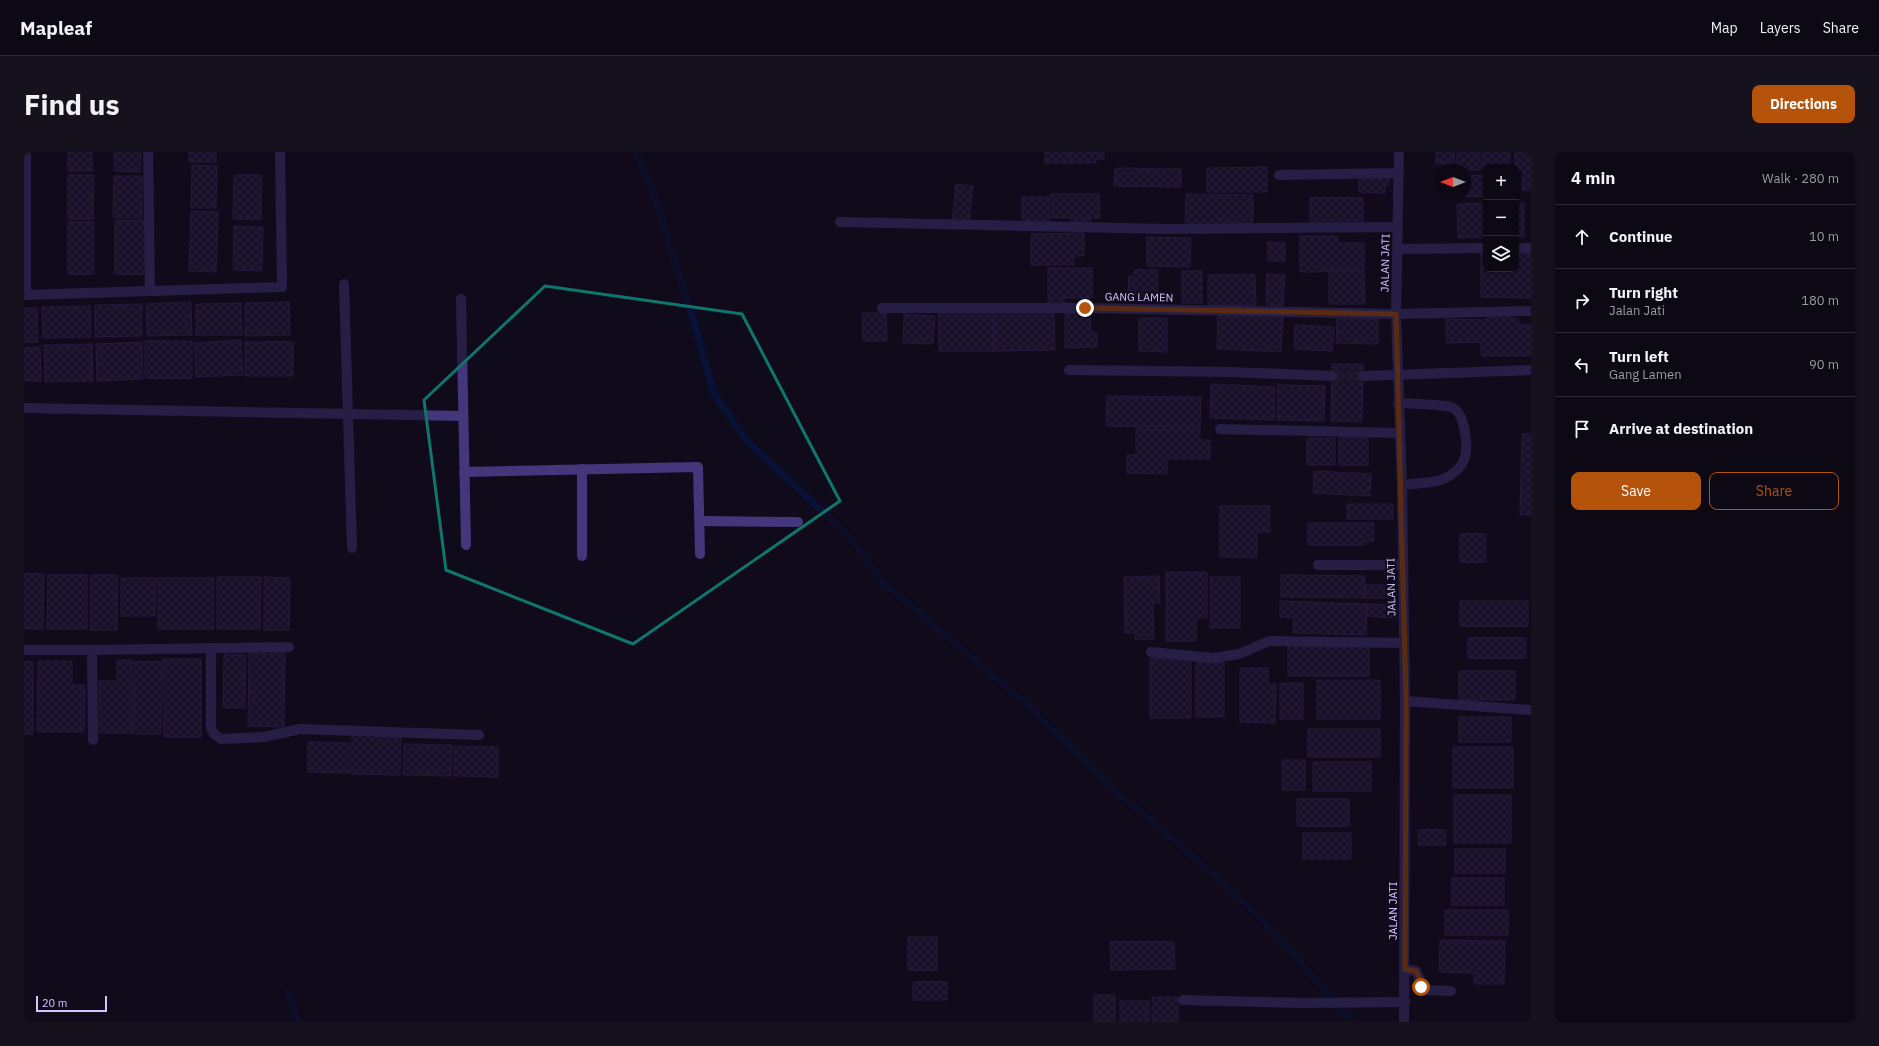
<!DOCTYPE html>
<meta charset="utf-8">
<style>
:root{--surface:#0c0814;--page:#15111d;--text:#f1f3f6;--muted:#9a9aa0;--line:#2c2934;--accent:#b45309}
body{margin:0;font-family:"IBM Plex Sans",sans-serif;background:var(--page);color:var(--text)}
.controls{position:absolute;right:12px;top:12px;display:grid;overflow:hidden;border-radius:8px;box-shadow:0 1px 3px #0004}
.controls button{width:36px;height:36px;display:grid;place-items:center;padding:0;border:0;border-bottom:1px solid var(--line);background:var(--surface);color:var(--text);font:20px sans-serif}
.compass{position:absolute;left:1411px;top:12px;width:36px;height:36px;border-radius:50%;background:var(--surface);box-shadow:0 1px 3px #0004;rotate:270deg}
.scale{position:absolute;left:12px;bottom:10px;width:71px;box-sizing:border-box;padding-left:4px;border:2px solid #d5c5ff;border-top:0;font-size:11px;line-height:14px;white-space:nowrap;color:#d5c5ff;-webkit-text-stroke:3px #100b1b;paint-order:stroke}
.stop{position:absolute;width:12px;height:12px;margin:-9px;border:3px solid #b45309;border-radius:50%;background:#fff}
.stop.end{background:#b45309;border-color:#fff;box-shadow:0 1px 4px #0008}
.list{margin:0;padding:0;list-style:none}
h2{display:flex;justify-content:space-between;align-items:center;height:52px;margin:0;padding:0 16px;font-size:17px}
h2 small{font-size:13px;font-weight:400;color:var(--muted)}
.list li{display:grid;grid-template-columns:26px 1fr auto;gap:12px;align-items:center;box-sizing:border-box;height:64px;padding:0 16px;border-top:1px solid var(--line)}
.list b{display:block;font-size:15px;white-space:nowrap}
.list p{margin:0;font-size:13px;white-space:nowrap;color:var(--muted)}
.list em{font-size:13px;font-style:normal;color:var(--muted)}
.actions{display:flex;gap:8px;padding:12px 16px}
.actions a{flex:1;padding:9px 0;border:1px solid var(--accent);border-radius:8px;text-align:center;font-size:14px;color:var(--accent)}
.actions .main{background:var(--accent);color:#fff}
.icon{flex:none;width:22px;height:22px;fill:none;stroke:currentColor;stroke-width:2;stroke-linecap:round;stroke-linejoin:round}
.map{position:relative;flex:none;width:1507px;height:870px;overflow:hidden;border-radius:8px}
header{display:flex;align-items:center;gap:24px;box-sizing:border-box;height:56px;padding:0 20px;background:var(--surface);border-bottom:1px solid var(--line)}
header strong{font-size:19px}
nav{display:flex;gap:22px;margin-inline-start:auto;font-size:14px}
.intro{display:flex;align-items:center;justify-content:space-between;box-sizing:border-box;height:96px;padding:0 24px}
h1{margin:0;font-size:28px}
.button{padding:10px 18px;border-radius:8px;background:var(--accent);color:#fff;font-size:14px;font-weight:700}
main{display:flex;gap:24px;padding:0 24px}
aside{flex:1;background:var(--surface);border-radius:8px;box-shadow:0 1px 3px #0004}
.map>svg:first-child{display:block}
.lines{fill:none;stroke-linecap:round;stroke-linejoin:round}
.stream{stroke:#081236;stroke-width:7}
.building{fill:url(#building-cross-hatch);stroke:#3f2968}
.minor-tunnel{stroke:#2e273d;stroke-width:10;stroke-dasharray:10 5;stroke-linecap:butt}
.service{stroke:#43367a;stroke-width:10}
.minor{stroke:#43367a;stroke-width:10}
.route{stroke:#b45309;stroke-width:5}
.marked{fill:none;stroke:#0f766e;stroke-width:3;stroke-linejoin:round}
.labels{text-anchor:middle;dominant-baseline:central;stroke-width:4;stroke-linejoin:round;paint-order:stroke}
.street-label{font-size:11px;fill:#d5c5ff;stroke:#100b1b}
</style>
<header>
<strong>Mapleaf</strong>
<nav><a>Map</a><a>Layers</a><a>Share</a></nav>
</header>
<div class="intro"><h1>Find us</h1><a class="button">Directions</a></div>
<main>
<div class="map">
<svg width="1507" height="870" viewBox="0 0 1507 870">
<defs>
<pattern id="building-cross-hatch" width="8" height="8" patternUnits="userSpaceOnUse"><rect width="8" height="8" fill="#24173c"/><path d="M0 0l8 8M0 8l8-8" fill="none" stroke="#433759"/></pattern>
</defs>
<rect width="100%" height="100%" fill="#100b1b"/>
<g class="lines">
<g class="stream">
<path d="M612,0L628,37L672,177L690,242L723,289L825,384L858,429L1000,550L1085,634L1147,685L1234,763L1329,870"/>
<path d="M263,839L275,870"/>
</g>
</g>
<g class="building">
<rect x="44" y="0" width="24" height="19"/>
<path d="M90,0H117L116,20L90,19Z"/>
<rect x="165" y="0" width="27" height="10"/>
<rect x="1021" y="0" width="26" height="11"/>
<path d="M1047,0H1080V7H1072V11H1047Z"/>
<path d="M1412,0H1430L1431,12H1412Z"/>
<rect x="1433" y="0" width="23" height="18"/>
<path d="M1458,0H1486V15H1462V17H1458Z"/>
<path d="M1491,0H1507V38H1498L1499,18H1492V15H1490Z"/>
<path d="M168,13L193,14L192,56H167Z"/>
<path d="M1243,15V40H1183V16Z"/>
<path d="M1091,16L1157,17V35L1090,34Z"/>
<path d="M44,23H70L69,67H44Z"/>
<path d="M210,23H238L237,68L209,67Z"/>
<path d="M1335,23H1365V33H1361V41L1335,40Z"/>
<path d="M1441,23L1462,24V45L1435,44V42H1441Z"/>
<path d="M90,24H118V66L89,65Z"/>
<path d="M932,32L949,34L945,71L928,70Z"/>
<path d="M1027,42H1075L1076,66H1066V72H1047V66H1027Z"/>
<path d="M1162,42L1229,43V77L1161,76Z"/>
<rect x="998" y="45" width="27" height="26"/>
<path d="M1286,46H1339V69H1315V75H1286Z"/>
<path d="M1462,51V85L1434,86L1433,52Z"/>
<rect x="1492" y="51" width="8" height="34"/>
<path d="M167,59L194,60L192,120L165,119Z"/>
<rect x="91" y="68" width="29" height="54"/>
<rect x="44" y="70" width="26" height="52"/>
<path d="M210,74L239,75L238,119L209,118Z"/>
<path d="M1060,81V104H1050V113H1007V82Z"/>
<path d="M1276,84H1314V91H1340V119L1276,120Z"/>
<path d="M1123,85L1167,86L1166,115L1123,114Z"/>
<path d="M1244,90L1261,91V109H1244Z"/>
<path d="M1457,100H1462V117H1492V100H1507V146L1457,145Z"/>
<path d="M1024,116H1068V146H1040V152H1024Z"/>
<path d="M1111,118H1134V149L1112,150L1111,138L1104,139L1105,124H1109Z"/>
<rect x="1158" y="119" width="20" height="32"/>
<path d="M1340,119L1341,152H1305V120Z"/>
<path d="M1231,122L1232,153L1184,154V123Z"/>
<path d="M1243,122L1261,123L1259,154L1242,153Z"/>
<path d="M167,150L168,183L123,184L122,152Z"/>
<path d="M265,150L266,183L221,184V151Z"/>
<path d="M217,151L218,183H172V152Z"/>
<path d="M118,152V184L71,185V153Z"/>
<path d="M66,154L67,185L19,186L18,155Z"/>
<path d="M0,156H13L14,190H0Z"/>
<path d="M970,159H1030L1031,198L970,199Z"/>
<path d="M970,159V199H915L914,160Z"/>
<path d="M1480,160L1485,165L1493,167L1496,173L1507,172V204H1458L1456,190L1422,191V167L1460,168Z"/>
<path d="M838,161H862L863,189H839Z"/>
<path d="M1041,161H1066L1067,180H1073V195L1041,196Z"/>
<path d="M1194,161L1259,165L1257,200L1193,197Z"/>
<path d="M880,162L911,164L909,192L879,191Z"/>
<path d="M1115,166H1143V200L1115,199Z"/>
<path d="M1313,167H1354V192L1312,191Z"/>
<path d="M1271,173L1310,175L1308,199L1270,197Z"/>
<path d="M217,188L219,223L172,225L170,191Z"/>
<rect x="121" y="189" width="47" height="37"/>
<path d="M118,190L119,227L73,229L72,192Z"/>
<rect x="221" y="190" width="48" height="34"/>
<path d="M68,192L69,229L21,230L20,193Z"/>
<path d="M16,195L17,229H0V196Z"/>
<path d="M1308,212H1339L1338,270L1307,269Z"/>
<path d="M1187,232L1251,235L1250,268L1186,266Z"/>
<path d="M1254,233L1301,234L1300,269L1253,268Z"/>
<path d="M1083,244L1177,245L1176,275L1082,274Z"/>
<path d="M1112,274L1176,275V288H1186V307H1143V322L1103,321V303H1112Z"/>
<path d="M1498,282H1507V363H1496Z"/>
<rect x="1315" y="284" width="29" height="29"/>
<rect x="1283" y="286" width="28" height="27"/>
<path d="M1290,319L1347,322L1346,344L1289,341Z"/>
<rect x="1323" y="352" width="46" height="15"/>
<path d="M1196,354H1246V380H1233V406L1196,405Z"/>
<path d="M1284,371H1350V389H1342V393H1284Z"/>
<rect x="1436" y="382" width="26" height="28"/>
<path d="M1142,420H1183V466H1172V489H1142Z"/>
<path d="M0,422H20L19,477H0Z"/>
<path d="M24,423H63V477H23Z"/>
<path d="M66,423H94L93,478H66Z"/>
<path d="M1257,423L1341,424L1340,446L1257,445Z"/>
<path d="M1135,424L1136,451H1129L1130,487L1111,488V481H1101L1100,425Z"/>
<path d="M193,425H237L236,477H193Z"/>
<path d="M240,425L266,426L265,478H240Z"/>
<rect x="1186" y="425" width="30" height="51"/>
<path d="M97,426H132L131,464H97Z"/>
<rect x="134" y="426" width="56" height="51"/>
<path d="M1341,433H1371V446H1340Z"/>
<path d="M1256,449L1343,452L1342,483L1269,481L1270,466L1256,465Z"/>
<rect x="1436" y="449" width="68" height="25"/>
<path d="M1343,452L1373,453V466L1343,464Z"/>
<rect x="1444" y="486" width="58" height="20"/>
<rect x="1264" y="491" width="81" height="33"/>
<path d="M225,501H261L260,575L224,574Z"/>
<path d="M200,502L222,503L221,556H199Z"/>
<rect x="1126" y="506" width="41" height="60"/>
<path d="M139,507H177V585H140Z"/>
<path d="M93,508H108V581H75V529H93Z"/>
<path d="M14,509H48V533H61L60,580H13Z"/>
<rect x="0" y="510" width="9" height="72"/>
<path d="M110,510H138L137,582H109Z"/>
<rect x="1172" y="510" width="28" height="55"/>
<path d="M1216,516H1244V532H1252L1251,571L1216,570Z"/>
<rect x="1435" y="519" width="56" height="29"/>
<rect x="1293" y="528" width="63" height="39"/>
<rect x="1256" y="531" width="23" height="36"/>
<rect x="1435" y="565" width="52" height="25"/>
<rect x="1284" y="577" width="72" height="28"/>
<path d="M328,582L377,583L376,623L327,622Z"/>
<path d="M284,590L326,591L325,621L284,620Z"/>
<path d="M380,592L428,593L427,624L379,623Z"/>
<path d="M430,594L474,595V625L430,624Z"/>
<rect x="1429" y="595" width="60" height="41"/>
<rect x="1258" y="608" width="23" height="30"/>
<rect x="1289" y="610" width="58" height="29"/>
<rect x="1430" y="643" width="57" height="48"/>
<rect x="1273" y="647" width="52" height="27"/>
<rect x="1394" y="678" width="28" height="15"/>
<rect x="1279" y="681" width="48" height="26"/>
<rect x="1431" y="697" width="50" height="24"/>
<rect x="1428" y="726" width="52" height="27"/>
<rect x="1421" y="758" width="63" height="25"/>
<rect x="884" y="785" width="29" height="33"/>
<path d="M1416,788L1481,789L1480,832H1450V821L1415,820Z"/>
<path d="M1086,790H1150L1151,817L1087,818Z"/>
<rect x="889" y="830" width="34" height="18"/>
<rect x="1070" y="843" width="21" height="27"/>
<rect x="1128" y="845" width="26" height="25"/>
<rect x="1096" y="849" width="29" height="20"/>
</g>
<g class="lines">
<path class="minor-tunnel" d="M1308,224H1339"/>
<g class="service">
<path d="M1374,251C1388,252 1415,252 1427,255C1441,259 1444,293 1441,305C1439,312 1434,318 1428,322C1416,332 1393,331 1378,333"/>
<path d="M1381,817L1392,819C1396,825 1395,833 1400,838L1427,839"/>
</g>
<g class="minor">
<path d="M124,0L126,139"/>
<path d="M1375,0L1372,162L1378,333L1381,549L1380,870"/>
<path d="M2,4V143"/>
<path d="M1255,23L1374,21"/>
<path d="M816,70L1144,77L1373,75"/>
<path d="M1492,96H1507"/>
<path d="M1374,97L1462,96"/>
<path d="M320,132L328,396"/>
<path d="M0,143L258,135L256,0"/>
<path d="M437,147L442,393"/>
<path d="M858,156H1061L1372,162L1507,159"/>
<path d="M1045,218L1207,220L1308,224"/>
<path d="M1339,224L1507,218"/>
<path d="M0,256L439,264"/>
<path d="M1196,277L1375,281"/>
<path d="M558,317V404"/>
<path d="M440,320L674,315L676,402"/>
<path d="M676,369L774,370"/>
<path d="M1294,413H1378"/>
<path d="M187,496V576L190,582L197,587L240,585L276,577L455,583"/>
<path d="M0,498H68L265,495"/>
<path d="M68,498L69,588"/>
<path d="M1127,500L1189,506L1215,502L1245,489L1380,491"/>
<path d="M1381,549L1507,558"/>
<path d="M1159,848L1279,851L1381,850"/>
</g>
</g>
<g class="lines">
<path class="route" d="M1061,156L1372,162L1382,549L1381,817L1392,819L1395,825L1397,835"/>
</g>
<path d="M0 0H1507V870H0ZM521,134L718,162L816,349L609,492L422,418L400,248Z" fill="#100b1b" fill-opacity=".55" fill-rule="evenodd"/>
<path class="marked" d="M521,134L718,162L816,349L609,492L422,418L400,248Z"/>
<g class="labels">
<g class="street-label">
<text transform="translate(1361 111) rotate(-89)">JALAN JATI</text>
<text transform="translate(1115 145) rotate(1)">GANG LAMEN</text>
<text transform="translate(1367 435) rotate(-91)">JALAN JATI</text>
<text transform="translate(1369 759) rotate(-90)">JALAN JATI</text>
</g>
</g>
</svg>
<div class="controls">
<button>+</button>
<button>−</button>
<button><svg class="icon" aria-label="layers" viewBox="0 0 24 24"><path d="M12 4l9 5-9 5-9-5zM3 14l9 5 9-5"/></svg></button>
</div>
<svg class="compass" viewBox="-18 -18 36 36"><path d="M0-13l5 13h-10z" fill="#e53935"/><path d="M0 13l5-13h-10z" fill="#9a9aa0"/></svg>
<div class="scale">20 m</div>
<div class="stop" style="left:1397px;top:835px"></div>
<div class="stop end" style="left:1061px;top:156px"></div>
</div>
<aside>
<h2>4 min<small>Walk · 280 m</small></h2>
<ul class="list">
<li><svg class="icon" aria-label="ahead" viewBox="0 0 24 24"><path d="M12 20V5M6 11l6-6 6 6"/></svg><div><b>Continue</b></div><em>10 m</em></li>
<li><svg class="icon" aria-label="right" viewBox="0 0 24 24"><path d="M7 20v-9h11M14 6l5 5-5 5"/></svg><div><b>Turn right</b><p>Jalan Jati</p></div><em>180 m</em></li>
<li><svg class="icon" aria-label="left" viewBox="0 0 24 24"><path d="M17 20v-9H6M10 6l-5 5 5 5"/></svg><div><b>Turn left</b><p>Gang Lamen</p></div><em>90 m</em></li>
<li><svg class="icon" aria-label="arrive" viewBox="0 0 24 24"><path d="M6 21V4h12l-3 4 3 4H6"/></svg><div><b>Arrive at destination</b></div></li>
</ul>
<div class="actions"><a class="main">Save</a><a>Share</a></div>
</aside>
</main>
